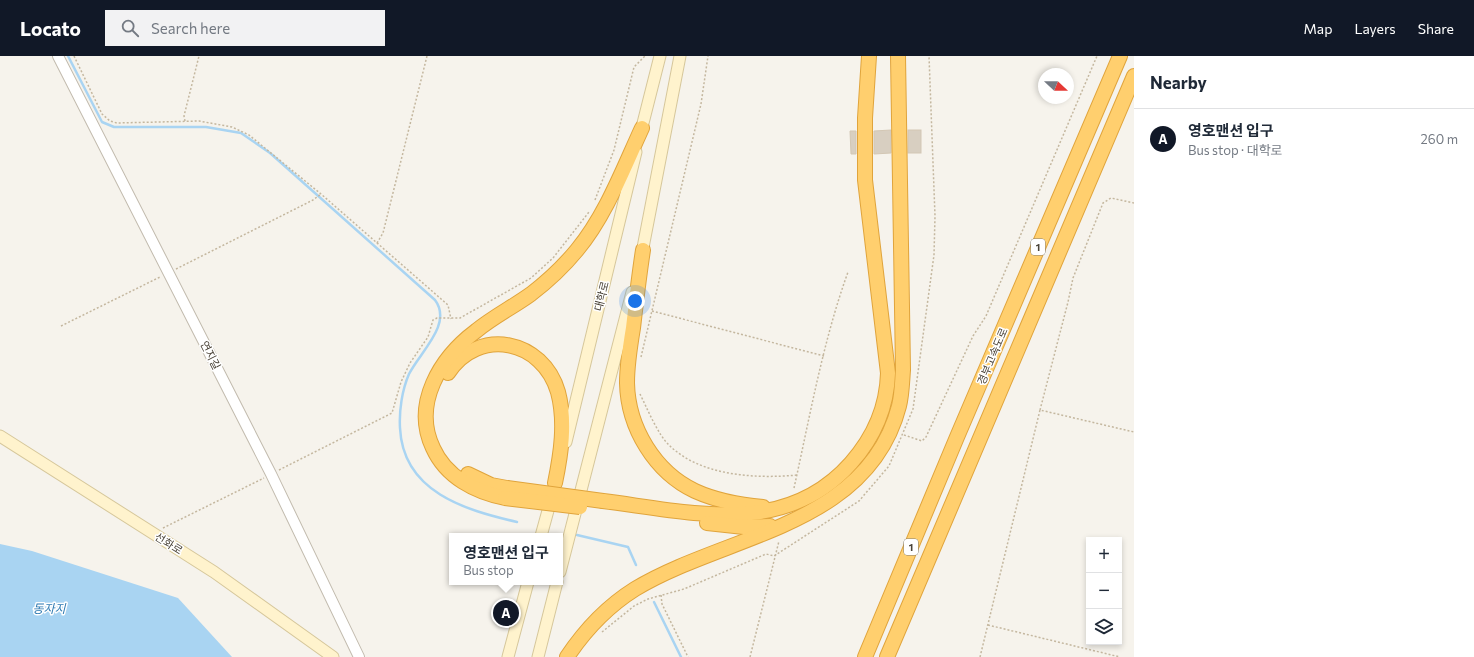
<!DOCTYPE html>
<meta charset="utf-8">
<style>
:root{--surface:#fff;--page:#f2f2f3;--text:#1f2937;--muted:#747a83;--line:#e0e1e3;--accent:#111827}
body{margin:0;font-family:Commissioner,"Noto Sans KR",sans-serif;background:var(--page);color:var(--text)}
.controls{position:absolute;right:12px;bottom:12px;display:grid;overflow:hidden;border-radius:0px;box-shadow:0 2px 6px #0003}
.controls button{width:36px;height:36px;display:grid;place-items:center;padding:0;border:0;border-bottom:1px solid var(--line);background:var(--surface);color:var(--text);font:20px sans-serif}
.compass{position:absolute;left:1038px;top:12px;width:36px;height:36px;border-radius:50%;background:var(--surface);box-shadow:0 2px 6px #0003;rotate:112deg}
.you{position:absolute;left:635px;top:245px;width:14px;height:14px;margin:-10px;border:3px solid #fff;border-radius:50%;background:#1a73e8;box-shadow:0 0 0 6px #1a73e833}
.badge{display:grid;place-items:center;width:26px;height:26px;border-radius:50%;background:var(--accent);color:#fff;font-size:13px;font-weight:700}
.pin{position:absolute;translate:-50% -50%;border:2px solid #fff;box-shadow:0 1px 4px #0006}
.popup{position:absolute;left:449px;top:477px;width:114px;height:52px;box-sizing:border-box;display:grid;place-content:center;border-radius:0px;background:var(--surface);filter:drop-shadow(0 1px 3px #0005);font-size:13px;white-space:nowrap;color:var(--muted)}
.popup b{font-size:15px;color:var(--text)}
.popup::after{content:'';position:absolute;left:50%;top:100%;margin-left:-8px;border:8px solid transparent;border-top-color:var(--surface)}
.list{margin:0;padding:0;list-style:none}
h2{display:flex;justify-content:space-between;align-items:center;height:52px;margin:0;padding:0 16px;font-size:17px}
h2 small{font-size:13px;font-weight:400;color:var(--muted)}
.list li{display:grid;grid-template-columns:26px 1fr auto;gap:12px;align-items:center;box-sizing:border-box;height:60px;padding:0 16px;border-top:1px solid var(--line)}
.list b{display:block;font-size:15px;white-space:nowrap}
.list p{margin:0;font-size:13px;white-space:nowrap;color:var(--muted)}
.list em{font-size:13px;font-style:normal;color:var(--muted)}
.icon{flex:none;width:22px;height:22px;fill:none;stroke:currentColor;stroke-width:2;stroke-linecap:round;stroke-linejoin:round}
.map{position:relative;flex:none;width:1134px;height:601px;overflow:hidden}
header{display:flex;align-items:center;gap:24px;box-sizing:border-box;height:56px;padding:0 20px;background:var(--accent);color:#fff}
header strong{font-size:19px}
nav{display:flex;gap:22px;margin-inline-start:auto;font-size:14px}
.search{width:280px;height:36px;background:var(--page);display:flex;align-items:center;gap:10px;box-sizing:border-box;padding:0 14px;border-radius:0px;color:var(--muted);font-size:15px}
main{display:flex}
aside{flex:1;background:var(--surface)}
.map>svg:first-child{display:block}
.water{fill:#a9d4f2}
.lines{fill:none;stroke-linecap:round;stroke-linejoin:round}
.stream{stroke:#a9d4f2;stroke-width:2.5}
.building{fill:#d8cfc1;stroke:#d3c7b4}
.tertiary-casing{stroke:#c2bbae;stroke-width:12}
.secondary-casing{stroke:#d6c79b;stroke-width:13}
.motorway-casing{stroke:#e0a43c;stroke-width:16}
.path{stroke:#c4b79f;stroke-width:1.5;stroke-dasharray:2 2;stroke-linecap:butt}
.tertiary{stroke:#fff;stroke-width:10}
.secondary{stroke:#fff3cd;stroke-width:11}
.motorway{stroke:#ffcf6e;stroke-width:14}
.motorway-bridge-casing{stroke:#e0a43c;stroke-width:16;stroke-linecap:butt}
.motorway-bridge{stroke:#ffcf6e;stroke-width:14}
.labels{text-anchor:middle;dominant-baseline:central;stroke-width:3;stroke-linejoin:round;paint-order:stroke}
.shield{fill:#fff;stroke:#817c74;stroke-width:1}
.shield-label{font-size:10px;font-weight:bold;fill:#4b4439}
.street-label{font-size:11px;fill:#4b4439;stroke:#fff}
.water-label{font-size:12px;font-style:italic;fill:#2e7ab2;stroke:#fff}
</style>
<header>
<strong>Locato</strong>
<div class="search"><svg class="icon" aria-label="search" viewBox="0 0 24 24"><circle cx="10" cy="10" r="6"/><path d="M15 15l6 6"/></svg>Search here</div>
<nav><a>Map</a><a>Layers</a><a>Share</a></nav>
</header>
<main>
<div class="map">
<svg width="1134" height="601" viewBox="0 0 1134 601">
<rect width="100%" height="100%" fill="#f6f3ec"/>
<path class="water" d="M0,488L32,495L178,542L232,601H0Z"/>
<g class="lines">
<g class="stream">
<path d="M68,0L102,66L114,71H206L241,77L270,97L435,244C453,268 420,296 409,318C402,334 399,355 400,372C403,436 465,454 517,466"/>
<path d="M577,479L628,491L636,509"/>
<path d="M654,546L681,601"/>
</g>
</g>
<g class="building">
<path d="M891,74V97L874,98V75Z"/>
<rect x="908" y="74" width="13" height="23"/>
<path d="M850,75H856V98H851Z"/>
</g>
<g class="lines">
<defs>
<path id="tertiary" d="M58,0L271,418L359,601"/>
<g id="secondary">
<path d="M640,79L660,0"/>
<path d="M641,202L680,0"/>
<path d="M0,380L214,516L333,601"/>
<path d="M566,386L636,96"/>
<path d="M541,480L552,440"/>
<path d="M560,516L632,236"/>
<path d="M508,601L528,526"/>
<path d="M538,601L557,526"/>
</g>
<g id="motorway">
<path d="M643,194C639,220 636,246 633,272C630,290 627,309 627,327C628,372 655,416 695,435C717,445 740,449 763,451"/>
<path d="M448,317C479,270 543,284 558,336C566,366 561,398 555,427"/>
<path d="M468,418L491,429L507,432"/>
<path d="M505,442C475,436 446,421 433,392C412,348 440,302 476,275C493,261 513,251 531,238C548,225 563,211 577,194C606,159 623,113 642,72"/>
<path d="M603,445C690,456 785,482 851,407C874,381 887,352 888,317L865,124V62L869,0"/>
<path d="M707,467L744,471L770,470"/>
<path d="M567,601C585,574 608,550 635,533C726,478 868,471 899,350C902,338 902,326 903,314L898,0"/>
<path d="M865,601L957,381L1120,0"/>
<path d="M887,601L1134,20"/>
</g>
</defs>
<use href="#tertiary" class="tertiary-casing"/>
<use href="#secondary" class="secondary-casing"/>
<use href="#motorway" class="motorway-casing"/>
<g class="path">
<path d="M74,0L102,58L110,65L117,67L199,65L232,71L249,79L321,138L448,249L451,263"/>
<path d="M185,65L184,60L199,0"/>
<path d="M595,144L614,94L634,11L645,0"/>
<path d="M377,187L383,177L427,0"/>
<path d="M176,213L313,144L321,138"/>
<path d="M652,255L824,300"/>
<path d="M61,270L160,221"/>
<path d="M641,301L701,48L708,0"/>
<path d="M640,338C647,352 658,379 669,389C700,420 756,423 797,419"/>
<path d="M1040,354L1068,246L1073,222L1103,147L1111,142L1134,147"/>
<path d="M904,379L922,385L926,381L973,280L986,260L1097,0"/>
<path d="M279,414L392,357L401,326L410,307L428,281L433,264L437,262H460L531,222L553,202L589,156"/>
<path d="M794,432C810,360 823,285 848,216"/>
<path d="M163,472L264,422"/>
<path d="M661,539L662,548L688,601"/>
<path d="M988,569L1120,601"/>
<path d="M602,576L634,550L648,543L684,533L766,498L774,500L859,445L889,410L913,353L934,199L935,160L929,0"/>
<path d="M750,601L779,485"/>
<path d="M980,601L1040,354L1134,376"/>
</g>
<use href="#tertiary" class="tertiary"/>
<use href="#secondary" class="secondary"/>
<use href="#motorway" class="motorway"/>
<defs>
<g id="motorway-bridge">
<path d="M507,432L603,445"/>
<path d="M505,442L580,451"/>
</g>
</defs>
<use href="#motorway-bridge" class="motorway-bridge-casing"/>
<use href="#motorway-bridge" class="motorway-bridge"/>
</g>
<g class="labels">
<g class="shield">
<rect x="1031" y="183" width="14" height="16" rx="3"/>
<rect x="904" y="483" width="14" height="16" rx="3"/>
</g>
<g class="shield-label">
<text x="1038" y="191">1</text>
<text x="911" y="491">1</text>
</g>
<g class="street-label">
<text transform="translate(601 240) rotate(-76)">대학로</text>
<text transform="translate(211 299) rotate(63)">연지길</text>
<text transform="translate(992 300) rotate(-67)">경부고속도로</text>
<text transform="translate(169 487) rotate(32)">선화로</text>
</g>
<g class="water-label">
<text x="49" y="552">동자지</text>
</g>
</g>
</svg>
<div class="controls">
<button>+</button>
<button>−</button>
<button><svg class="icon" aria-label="layers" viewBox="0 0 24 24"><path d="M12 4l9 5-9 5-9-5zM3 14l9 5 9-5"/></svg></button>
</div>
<svg class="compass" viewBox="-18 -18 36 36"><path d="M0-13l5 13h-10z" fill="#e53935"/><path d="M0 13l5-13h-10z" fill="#747a83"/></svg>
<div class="you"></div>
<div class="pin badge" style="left:506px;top:557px">A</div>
<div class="popup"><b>영호맨션 입구</b>Bus stop</div>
</div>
<aside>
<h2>Nearby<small></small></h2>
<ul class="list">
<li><span class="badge">A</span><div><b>영호맨션 입구</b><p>Bus stop · 대학로</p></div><em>260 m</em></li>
</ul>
</aside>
</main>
